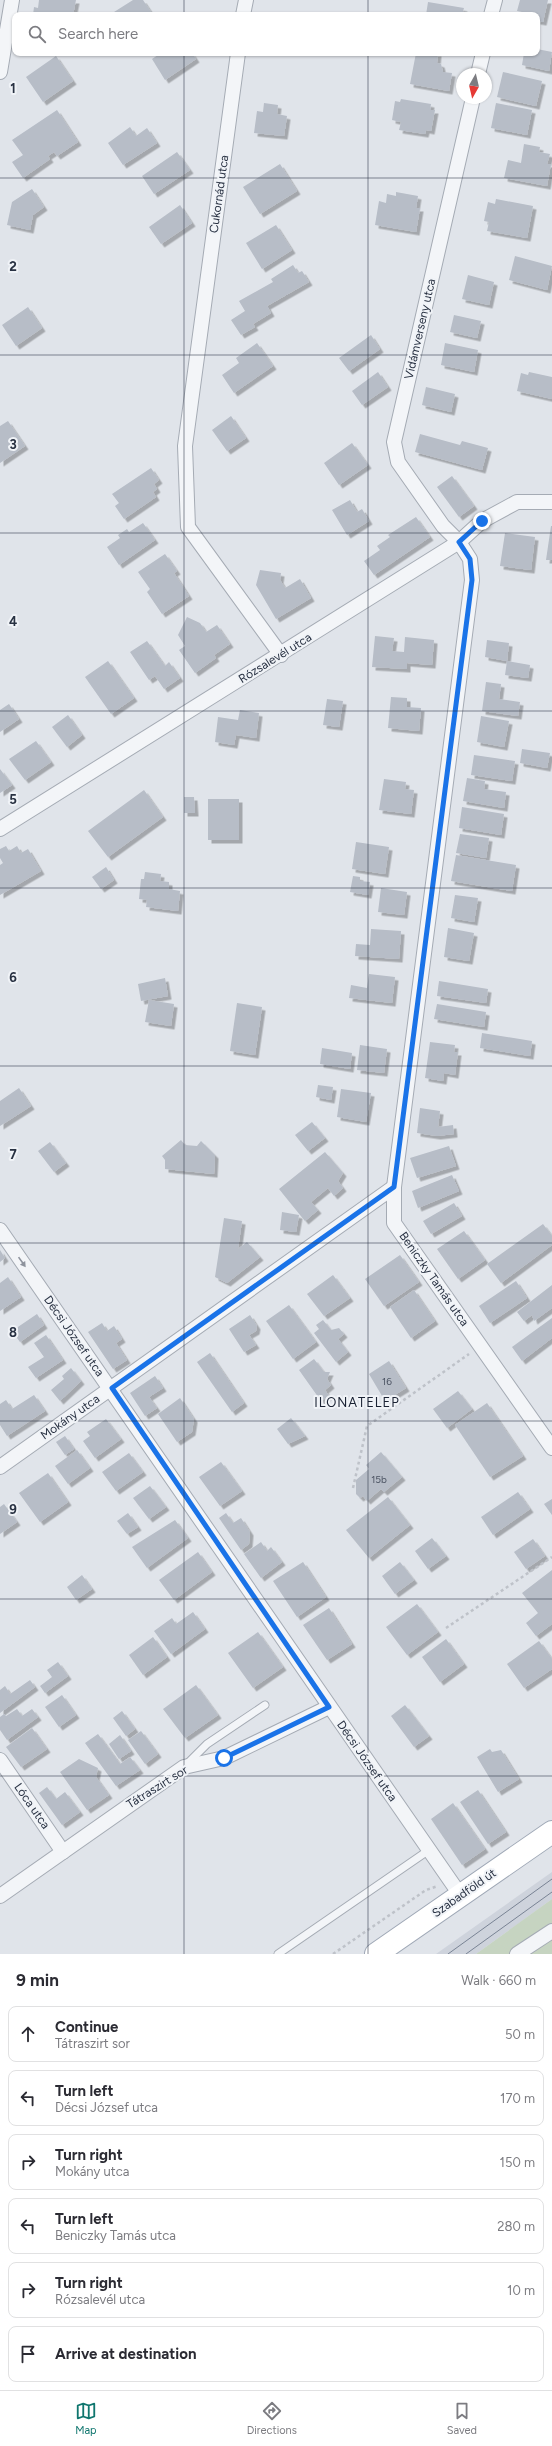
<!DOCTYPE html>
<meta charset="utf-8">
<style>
:root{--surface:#fff;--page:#f2f2f3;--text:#2b2b33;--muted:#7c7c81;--line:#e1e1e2;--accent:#0f766e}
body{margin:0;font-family:Figtree,sans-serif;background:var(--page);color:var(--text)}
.compass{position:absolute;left:456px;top:68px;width:36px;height:36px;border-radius:50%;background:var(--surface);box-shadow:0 1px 3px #0004;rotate:188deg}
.stop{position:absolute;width:12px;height:12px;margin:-9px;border:3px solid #1a73e8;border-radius:50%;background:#fff}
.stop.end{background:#1a73e8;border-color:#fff;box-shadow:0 1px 4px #0008}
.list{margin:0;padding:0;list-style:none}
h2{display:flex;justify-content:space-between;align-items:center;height:52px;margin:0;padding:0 16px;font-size:17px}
h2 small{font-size:13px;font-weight:400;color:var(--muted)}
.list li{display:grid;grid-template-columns:26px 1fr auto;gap:12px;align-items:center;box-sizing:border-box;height:56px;margin:0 8px 8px;padding:0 8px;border:1px solid var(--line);border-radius:8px}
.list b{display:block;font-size:15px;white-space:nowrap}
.list p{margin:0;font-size:13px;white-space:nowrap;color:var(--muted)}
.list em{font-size:13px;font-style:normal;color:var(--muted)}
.icon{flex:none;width:22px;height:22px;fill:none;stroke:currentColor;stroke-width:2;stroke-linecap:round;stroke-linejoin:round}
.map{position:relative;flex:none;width:552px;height:1954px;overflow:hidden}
.search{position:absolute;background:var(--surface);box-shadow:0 1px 3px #0004;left:12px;right:12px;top:12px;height:44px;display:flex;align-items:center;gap:10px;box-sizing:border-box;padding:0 14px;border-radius:8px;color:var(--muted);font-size:15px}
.sheet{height:436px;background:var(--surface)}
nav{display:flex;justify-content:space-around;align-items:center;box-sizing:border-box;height:56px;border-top:1px solid var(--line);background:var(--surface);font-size:11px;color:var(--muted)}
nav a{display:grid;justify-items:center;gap:2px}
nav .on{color:var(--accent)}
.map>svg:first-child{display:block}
.built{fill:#ced3dc}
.green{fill:#c6d4c1}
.building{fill:#b7bdc7;filter:url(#shadow)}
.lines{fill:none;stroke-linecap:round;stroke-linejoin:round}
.service-casing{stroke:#a5abb4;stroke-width:9}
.minor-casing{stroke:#a5abb4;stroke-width:16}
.primary-casing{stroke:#9fa8b6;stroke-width:24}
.path{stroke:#bec2c9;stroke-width:2.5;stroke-dasharray:3 3;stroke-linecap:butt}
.service{stroke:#f3f5f8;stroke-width:7}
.minor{stroke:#f3f5f8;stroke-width:14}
.primary{stroke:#fff;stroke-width:22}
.tram{stroke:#798394;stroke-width:1}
.oneway{fill:#8e939d}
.route{stroke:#1a73e8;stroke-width:5}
.grid{fill:none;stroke:#283142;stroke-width:1;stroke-opacity:0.55}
.labels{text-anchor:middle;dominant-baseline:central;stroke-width:4;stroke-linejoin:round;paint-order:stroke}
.number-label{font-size:10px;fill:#4c5463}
.street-label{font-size:12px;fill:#283142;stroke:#f0f3f7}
.neighbourhood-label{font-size:13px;letter-spacing:1px;fill:#1a2233;stroke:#f0f3f7}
.grid-label{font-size:13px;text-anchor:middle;font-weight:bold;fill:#283142;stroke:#f0f3f7;stroke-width:4;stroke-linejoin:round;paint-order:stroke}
</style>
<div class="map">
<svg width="552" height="1954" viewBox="0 0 552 1954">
<defs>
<filter id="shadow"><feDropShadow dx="3.5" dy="3.5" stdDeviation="0" flood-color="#0004"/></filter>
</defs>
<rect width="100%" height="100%" fill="#e0e4ea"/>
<path class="built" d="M552,1872V1899L515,1926L476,1954H436Z"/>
<path class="green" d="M552,1899V1954H476Z"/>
<g class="building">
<path d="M39,0H76L73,15H33L34,7L38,8Z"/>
<path d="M133,0H143L153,15H116L114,12Z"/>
<path d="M520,0H548L543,22L537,21V15H527L528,13L517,11Z"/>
<path d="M428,2L464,8L462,15H426Z"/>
<path d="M537,49L552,52L549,71L522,65L524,53H537Z"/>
<path d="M161,53H192L196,59L165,80L152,59Z"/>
<path d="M416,53H438L437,63L441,64L443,72L452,73L449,91L410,84Z"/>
<path d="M56,56L73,81L43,102L26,77Z"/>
<path d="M503,72L542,81L536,106L497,97Z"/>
<path d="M401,99L431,104L430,110H435L431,131L426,130L425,134L399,130L401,122L392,120L395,101L400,102Z"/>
<path d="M264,103L278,105L277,114L287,116L284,136L254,133L257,111L263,112Z"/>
<path d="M496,103L532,110L527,135L491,128Z"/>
<path d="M57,110L78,142L57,156L54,152L48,156L50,159L23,178L12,162L23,155L12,140Z"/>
<path d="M130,127L136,136L147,128L157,143L123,165L108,143Z"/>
<path d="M524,144L540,147L539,152L550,154L547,164H551L547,186L504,178L508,160L521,163Z"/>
<path d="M177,152L190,170L154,194L142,176Z"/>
<path d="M280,164L297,191L260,214L243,187Z"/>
<path d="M32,189L44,207L33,215L30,230L7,225L12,202Z"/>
<path d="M396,192L418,196L416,208H420L416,232L375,225L379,201L386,203L387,194L396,196Z"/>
<path d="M496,199L533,206L527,238L487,231L489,222L484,221L488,202L495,204Z"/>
<path d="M180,205L192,223L161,244L149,227Z"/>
<path d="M276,225L292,250L262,269L246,243Z"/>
<path d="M515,256L552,266L547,290L509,280Z"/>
<path d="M293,265L298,273L302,271L309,282L267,306L271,313L253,324L255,327L241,335L231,320L245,311L239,301L273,282L271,279Z"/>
<path d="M468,275L494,282L489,305L462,299Z"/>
<path d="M28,307L42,328L16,346L2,325Z"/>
<path d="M454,315L481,321L477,338L450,332Z"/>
<path d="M371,335L380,349L349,371L339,358Z"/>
<path d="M257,343L273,366L234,393L222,375L239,363L236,358Z"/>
<path d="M445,343L478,350L474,372L441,365Z"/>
<path d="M378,372L388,387L362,405L352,391Z"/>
<path d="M529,372L552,377V399L517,391L521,373L528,375Z"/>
<path d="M426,387L455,394L451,412L422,405Z"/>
<path d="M231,416L246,438L227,451L212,430Z"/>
<path d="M8,421L25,446L0,463V426Z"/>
<path d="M420,434L460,445L462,441L488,448L482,470L415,452Z"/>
<path d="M352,443L368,465L339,485L324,463Z"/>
<path d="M151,468L159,480L154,484L157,489L153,492L156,497L124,519L115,506L119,503L112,494Z"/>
<path d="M452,476L474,506L459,517L437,487Z"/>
<path d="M350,500L357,512L362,509L369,521L347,535L332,510Z"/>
<path d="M416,517L430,537L374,575L364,561L380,550L377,546L390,537L388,535Z"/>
<path d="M143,523L155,540L119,565L107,547L120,538L118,535L127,529L129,532Z"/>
<path d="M551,526H552V560H546Z"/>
<path d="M505,533L535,537L531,570L500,566Z"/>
<path d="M165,554L177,571L174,573L189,596L162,614L147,592L150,589L138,572Z"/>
<path d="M260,570L281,573L280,580L285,588L300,579L311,598L276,619L256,585Z"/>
<path d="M187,617L200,623L206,632L217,625L230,644L214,655L216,658L195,673L179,650L185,646L178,635Z"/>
<path d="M375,636L394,638L392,651L404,652L405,637L434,640L432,665L407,663V669L372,667Z"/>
<path d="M487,640L509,643L507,661L485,657Z"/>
<path d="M147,641L165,666L169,662L180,678L164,689L155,676L149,680L130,652Z"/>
<path d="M108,661L134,698L111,714L85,677Z"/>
<path d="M507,661L530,665L528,678L505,675Z"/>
<path d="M486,682L501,684L499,699L520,702L518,716L482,711Z"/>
<path d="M391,697L407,698V707L421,708L419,731L388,728Z"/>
<path d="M327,699L343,701L339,727L323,725Z"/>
<path d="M9,704L19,719L0,732V710Z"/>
<path d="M240,710L259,713L256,738L236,735L234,745L215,742L218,717L238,720Z"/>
<path d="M68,715L82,735L67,747L52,727Z"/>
<path d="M481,716L509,721L504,747L477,742Z"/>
<path d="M36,741L51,762L25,780L9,759Z"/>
<path d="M522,749L550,753L547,768L520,763Z"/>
<path d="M474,755L515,761L512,781L471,775Z"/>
<path d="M0,769L12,785L0,793Z"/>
<path d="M467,778L485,781L484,789L506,792L504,808L463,801Z"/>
<path d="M384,779L406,782L405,789L414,790L411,814L379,810Z"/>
<path d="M144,790L163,817L108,857L88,831Z"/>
<path d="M184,797H194L195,813H184Z"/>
<rect x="208" y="799" width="31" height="41"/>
<path d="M462,807L504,814L501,835L459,828Z"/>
<path d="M460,834L489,838L486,858L456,853Z"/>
<path d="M356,842L389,847L385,874L352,869Z"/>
<path d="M6,846L9,851L17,846L21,853L28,849L41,871L0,895V865L3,863L0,858V849Z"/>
<path d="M456,855L516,865L512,891L451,881Z"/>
<path d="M106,867L114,880L101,889L92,877Z"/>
<path d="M145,872L161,874L160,881L169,882V889L180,891L178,911L146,907L147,900L139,899L141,879H144Z"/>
<path d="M353,876L360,877V881L370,882L368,895L350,892Z"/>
<path d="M381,888L407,892L404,915L378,912Z"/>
<path d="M455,895L478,898L474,922L451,918Z"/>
<path d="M448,928L474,933L469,961L444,957Z"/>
<path d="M371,929L401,931L399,959L355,956L356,944L370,945Z"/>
<path d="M369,974L395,977L392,1003L349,998L351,985L367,988Z"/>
<path d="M165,978L168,996L141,1001L138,984Z"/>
<path d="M439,981L488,989L486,1003L437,996Z"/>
<path d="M149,1000L174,1004L171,1026L145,1022Z"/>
<path d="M237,1003L262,1007L255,1055L230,1051Z"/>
<path d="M437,1004L486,1012L484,1027L434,1019Z"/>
<path d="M482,1033L532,1041L530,1056L480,1048Z"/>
<path d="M430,1042L455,1045L454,1052H458L455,1075L444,1073L443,1081L425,1078Z"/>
<path d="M360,1045L387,1049L384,1073L357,1070Z"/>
<path d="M322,1048L352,1053L350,1069L320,1064Z"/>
<path d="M318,1085L333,1087L331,1100L316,1097Z"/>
<path d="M19,1088L31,1106L0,1126V1101Z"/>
<path d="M341,1089L371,1093L366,1122L337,1117Z"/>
<path d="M420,1108L440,1111L438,1127L453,1125L454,1134L437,1136L417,1133Z"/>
<path d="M312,1122L325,1138L308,1151L295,1135Z"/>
<path d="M181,1140L185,1145L197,1146L201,1141L215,1155L214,1174L165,1169V1160L162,1156Z"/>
<path d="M50,1142L66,1163L54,1172L38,1151Z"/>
<path d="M449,1146L456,1166L417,1178L410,1158Z"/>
<path d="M325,1152L343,1173L338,1181L343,1188L334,1196L328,1188L311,1202L318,1210L305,1221L279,1189Z"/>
<path d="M452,1175L459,1191L418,1208L412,1191Z"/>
<path d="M454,1203L462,1216L431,1234L423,1221Z"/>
<path d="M282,1212L299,1215L296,1232L280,1230Z"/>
<path d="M224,1218L242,1221L238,1249L247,1242L260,1257L227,1283L215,1277Z"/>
<path d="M543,1224L552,1236V1245L501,1283L487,1264Z"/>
<path d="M464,1231L485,1260L458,1279L437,1249Z"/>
<path d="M0,1250L5,1258L0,1262Z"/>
<path d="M400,1255L419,1282L384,1306L365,1279Z"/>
<path d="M333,1275L350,1298L324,1316L307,1294Z"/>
<path d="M8,1277L21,1297L0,1311V1283Z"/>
<path d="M516,1281L527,1298L490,1323L479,1306Z"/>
<path d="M552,1285V1308L534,1321L532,1315L524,1321L517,1312Z"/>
<path d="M414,1290L435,1321L411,1338L390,1307Z"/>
<path d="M289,1305L316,1342L293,1359L266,1321Z"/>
<path d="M37,1314L44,1325L20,1342L12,1331Z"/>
<path d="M250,1315L257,1326L256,1331L249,1335L256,1345L244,1352L229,1329Z"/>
<path d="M552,1318V1338L522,1361L512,1347Z"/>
<path d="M323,1320L331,1330L339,1328L344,1334L338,1339L348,1352L336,1362L314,1333L319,1329L316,1325Z"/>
<path d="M102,1323L107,1331L114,1326L122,1339L116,1343L127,1360L113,1369L88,1332Z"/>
<path d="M46,1335L63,1360L36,1378L28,1367L44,1357L34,1343Z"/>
<path d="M210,1353L244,1403L232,1412L197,1362Z"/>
<path d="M314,1359L324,1372H330L327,1379L331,1385L325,1390L329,1396L321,1401L299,1370Z"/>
<path d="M389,1361L406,1388L385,1401L369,1374Z"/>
<path d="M71,1368L81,1381L60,1401L51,1390L64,1379L62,1376Z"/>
<path d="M155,1376L163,1388L149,1397L157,1408L145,1416L130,1393Z"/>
<path d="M458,1391L472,1409L447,1428L433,1409Z"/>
<path d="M34,1395L45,1411L7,1436L0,1425V1404L6,1400L12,1409Z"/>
<path d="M180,1398L194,1419L192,1432L177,1442L158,1414Z"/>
<path d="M487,1403L523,1456L490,1477L455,1425Z"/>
<path d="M291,1418L305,1436L288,1444L277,1429Z"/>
<path d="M106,1419L121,1439L95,1458L83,1441L90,1436L87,1432Z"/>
<path d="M65,1436L74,1449L65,1455L56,1442Z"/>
<path d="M77,1450L90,1468L68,1484L55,1466Z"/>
<path d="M381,1452L402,1477L384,1492L381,1489L367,1501L363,1496L360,1498L356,1494V1480L369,1469L366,1465Z"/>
<path d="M129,1453L143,1472L116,1491L102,1472Z"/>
<path d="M221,1462L242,1491L220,1506L199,1477Z"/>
<path d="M48,1473L68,1502L40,1522L19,1493Z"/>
<path d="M150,1486L166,1507L149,1519L133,1498Z"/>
<path d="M518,1492L530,1509L493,1535L481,1517Z"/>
<path d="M388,1497L410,1525L369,1558L346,1530Z"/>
<path d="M552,1499V1515L544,1504Z"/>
<path d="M4,1504L17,1522L0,1534V1507Z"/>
<path d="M128,1513L138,1527L127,1534L117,1521Z"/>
<path d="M226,1513L233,1523L241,1518L250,1532L249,1544L241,1550L219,1518Z"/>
<path d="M175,1520L188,1538L147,1568L132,1547Z"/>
<path d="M432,1538L446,1556L428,1569L415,1551Z"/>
<path d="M533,1539L545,1556L526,1569L514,1552Z"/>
<path d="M261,1542L267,1551L271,1547L282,1562L261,1578L244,1554Z"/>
<path d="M198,1552L212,1572L174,1600L159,1580Z"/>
<path d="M303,1562L326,1597L297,1617L273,1581Z"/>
<path d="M400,1562L414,1580L395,1594L382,1576Z"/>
<path d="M552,1570V1624L536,1636L526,1623L538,1613L522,1593Z"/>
<path d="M82,1575L92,1589L76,1600L67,1587Z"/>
<path d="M417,1604L438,1632L407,1655L386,1627Z"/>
<path d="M329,1608L352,1644L327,1660L303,1625Z"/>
<path d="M193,1612L205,1629L171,1654L154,1631L172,1618L176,1624Z"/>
<path d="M258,1632L283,1667L253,1688L228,1653Z"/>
<path d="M153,1637L167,1657L143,1675L129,1655Z"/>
<path d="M446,1639L464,1664L440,1682L422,1657Z"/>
<path d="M539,1641L552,1659V1669L524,1688L507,1664Z"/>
<path d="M58,1662L68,1676L45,1693L40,1686L52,1677L47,1670Z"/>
<path d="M30,1680L35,1687L0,1713V1690L5,1686L10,1694Z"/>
<path d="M196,1685L218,1715L185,1738L163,1709Z"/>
<path d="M62,1695L76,1715L59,1727L45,1707Z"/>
<path d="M405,1705L429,1736L414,1747L391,1716Z"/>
<path d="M17,1709L22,1716L32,1709L38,1717L7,1740L0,1730V1717L4,1714L6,1716Z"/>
<path d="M122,1711L135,1729L126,1736L113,1718Z"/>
<path d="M32,1728L47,1749L21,1767L6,1747Z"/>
<path d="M141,1731L158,1754L145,1764L128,1740Z"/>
<path d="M98,1734L120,1764L130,1757L140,1770L116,1786L85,1743Z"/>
<path d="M120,1735L131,1751L119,1759L109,1744Z"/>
<path d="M490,1749L492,1752L501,1750L519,1779L498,1792L477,1757Z"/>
<path d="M79,1759L98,1768L96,1777L109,1795L87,1810L60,1772Z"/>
<path d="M47,1787L56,1799L65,1792L80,1812L62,1825L39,1793Z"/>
<path d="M478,1790L506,1832L488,1844L460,1802Z"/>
<path d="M453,1803L485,1849L462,1865L431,1819Z"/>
</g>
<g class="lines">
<defs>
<g id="service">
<path d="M187,1764L207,1744L265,1705"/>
<path d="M278,1954L429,1850"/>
</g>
<g id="minor">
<path d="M243,15L246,0"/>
<path d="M491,15L495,0"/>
<path d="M238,53L185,446L188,527L281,655"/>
<path d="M0,72L12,0"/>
<path d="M478,74L483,53"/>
<path d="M473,98L394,442L398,462L443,526L459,542L470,559L472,580L394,1187V1223L552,1448"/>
<path d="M0,829L459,542L482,521L517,502H552"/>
<path d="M0,1230L461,1896"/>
<path d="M0,1467L394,1187"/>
<path d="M0,1760L63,1852"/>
<path d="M0,1896L184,1767L224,1758L329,1707"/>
<path d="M517,1954L552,1931"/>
</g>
<path id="primary" d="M376,1954L552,1832"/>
</defs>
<use href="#service" class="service-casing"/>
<use href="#minor" class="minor-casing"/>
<use href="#primary" class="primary-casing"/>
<g class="path">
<path d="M353,1488L367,1426L469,1354"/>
<path d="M446,1628L552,1557"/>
<path d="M333,1954L426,1890L438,1886"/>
</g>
<use href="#service" class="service"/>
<use href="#minor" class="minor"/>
<use href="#primary" class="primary"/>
<g class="tram">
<path d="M448,1954L552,1879"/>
<path d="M466,1954L552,1892"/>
</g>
</g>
<defs><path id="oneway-solid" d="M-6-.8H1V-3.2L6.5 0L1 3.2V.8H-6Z"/></defs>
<use class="oneway" href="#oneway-solid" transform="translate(22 1262) rotate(55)"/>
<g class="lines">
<path class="route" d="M224,1758L329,1707L112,1388L394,1187L472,580L470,559L459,542L482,521"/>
</g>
<path class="grid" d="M184,0V15M368,0V15M184,53V1954M368,53V1954M0,178H552M0,355H552M0,533H552M0,711H552M0,888H552M0,1066H552M0,1243H552M0,1421H552M0,1599H552M0,1776H552"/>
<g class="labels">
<g class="number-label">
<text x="387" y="1381">16</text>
<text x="379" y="1479">15b</text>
</g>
<g class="street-label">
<text transform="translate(219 194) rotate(-82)">Cukornád utca</text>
<text transform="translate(420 329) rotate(-77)">Vidámverseny utca</text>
<text transform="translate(275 658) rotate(-32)">Rózsalevél utca</text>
<text transform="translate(434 1279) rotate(55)">Beniczky Tamás utca</text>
<text transform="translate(74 1336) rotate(55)">Décsi József utca</text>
<text transform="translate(70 1417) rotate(-35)">Mokány utca</text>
<text transform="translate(367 1761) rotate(55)">Décsi József utca</text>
<text transform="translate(157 1787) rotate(-32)">Tátraszirt sor</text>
<text transform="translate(32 1806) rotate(55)">Lóca utca</text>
<text transform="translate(464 1893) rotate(-35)">Szabadföld út</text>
</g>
<g class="neighbourhood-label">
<text x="357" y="1402">ILONATELEP</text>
</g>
</g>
<g class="grid-label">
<text x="13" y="93">1</text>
<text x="13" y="271">2</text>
<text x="13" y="449">3</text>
<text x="13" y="626">4</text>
<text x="13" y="804">5</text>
<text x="13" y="982">6</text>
<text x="13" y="1159">7</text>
<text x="13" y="1337">8</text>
<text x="13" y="1514">9</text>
</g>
</svg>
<svg class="compass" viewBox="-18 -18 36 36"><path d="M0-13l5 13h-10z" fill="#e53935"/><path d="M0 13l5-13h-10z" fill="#7c7c81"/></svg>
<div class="stop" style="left:224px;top:1758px"></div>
<div class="stop end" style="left:482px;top:521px"></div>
<div class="search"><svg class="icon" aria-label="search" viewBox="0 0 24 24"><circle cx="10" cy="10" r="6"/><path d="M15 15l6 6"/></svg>Search here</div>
</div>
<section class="sheet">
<h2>9 min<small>Walk · 660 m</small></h2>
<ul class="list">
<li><svg class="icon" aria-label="ahead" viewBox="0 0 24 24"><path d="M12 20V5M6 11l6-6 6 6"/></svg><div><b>Continue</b><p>Tátraszirt sor</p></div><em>50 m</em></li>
<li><svg class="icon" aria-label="left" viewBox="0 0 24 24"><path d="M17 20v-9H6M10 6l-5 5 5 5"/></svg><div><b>Turn left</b><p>Décsi József utca</p></div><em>170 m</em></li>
<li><svg class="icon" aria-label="right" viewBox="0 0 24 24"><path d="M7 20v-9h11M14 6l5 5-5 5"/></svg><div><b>Turn right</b><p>Mokány utca</p></div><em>150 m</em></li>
<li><svg class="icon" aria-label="left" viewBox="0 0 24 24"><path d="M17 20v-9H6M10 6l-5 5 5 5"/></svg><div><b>Turn left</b><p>Beniczky Tamás utca</p></div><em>280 m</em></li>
<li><svg class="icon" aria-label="right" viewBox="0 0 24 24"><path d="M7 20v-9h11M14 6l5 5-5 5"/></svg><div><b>Turn right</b><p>Rózsalevél utca</p></div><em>10 m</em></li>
<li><svg class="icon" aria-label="arrive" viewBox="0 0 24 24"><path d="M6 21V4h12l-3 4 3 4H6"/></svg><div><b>Arrive at destination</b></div></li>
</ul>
</section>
<nav>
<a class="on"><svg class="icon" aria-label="map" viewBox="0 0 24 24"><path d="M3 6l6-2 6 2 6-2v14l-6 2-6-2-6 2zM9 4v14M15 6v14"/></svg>Map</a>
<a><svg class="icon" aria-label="directions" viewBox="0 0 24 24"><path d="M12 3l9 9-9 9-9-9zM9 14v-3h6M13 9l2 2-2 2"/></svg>Directions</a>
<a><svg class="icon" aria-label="saved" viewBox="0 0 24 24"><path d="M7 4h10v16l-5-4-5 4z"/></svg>Saved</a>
</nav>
